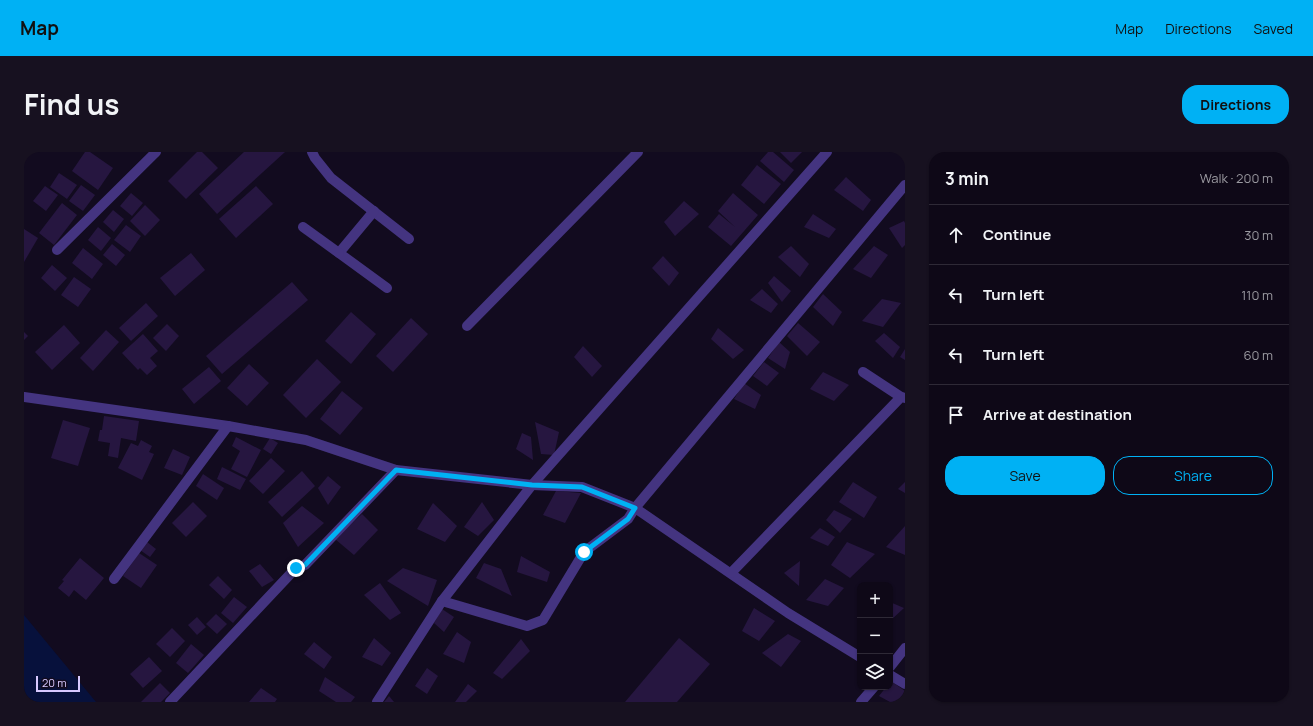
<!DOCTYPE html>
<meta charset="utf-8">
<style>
:root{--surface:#0e0817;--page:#171120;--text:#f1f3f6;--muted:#9b9aa1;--line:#2e2936;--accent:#00b1f4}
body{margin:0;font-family:Manrope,sans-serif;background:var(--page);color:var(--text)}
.controls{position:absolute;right:12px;bottom:12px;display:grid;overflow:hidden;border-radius:8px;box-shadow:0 1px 3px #0004}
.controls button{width:36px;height:36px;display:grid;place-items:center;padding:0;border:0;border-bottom:1px solid var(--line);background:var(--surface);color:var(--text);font:20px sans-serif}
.scale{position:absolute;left:12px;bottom:10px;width:44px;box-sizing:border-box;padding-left:4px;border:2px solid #d8c9ff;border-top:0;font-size:11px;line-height:14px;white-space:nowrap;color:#d8c9ff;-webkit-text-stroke:3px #120b1f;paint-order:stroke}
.stop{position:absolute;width:12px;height:12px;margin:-9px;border:3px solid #00b1f4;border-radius:50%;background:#fff}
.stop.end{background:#00b1f4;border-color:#fff;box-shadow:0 1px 4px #0008}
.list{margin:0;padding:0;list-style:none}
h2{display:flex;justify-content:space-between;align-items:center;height:52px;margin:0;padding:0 16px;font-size:17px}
h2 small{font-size:13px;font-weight:400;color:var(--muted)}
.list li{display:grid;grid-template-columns:26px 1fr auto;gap:12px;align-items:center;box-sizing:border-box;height:60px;padding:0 16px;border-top:1px solid var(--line)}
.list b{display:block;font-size:15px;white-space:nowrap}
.list em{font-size:13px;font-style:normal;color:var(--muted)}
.actions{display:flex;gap:8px;padding:12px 16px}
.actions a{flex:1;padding:9px 0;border:1px solid var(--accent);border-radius:16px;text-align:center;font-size:14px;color:var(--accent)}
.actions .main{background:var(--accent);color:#111}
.icon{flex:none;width:22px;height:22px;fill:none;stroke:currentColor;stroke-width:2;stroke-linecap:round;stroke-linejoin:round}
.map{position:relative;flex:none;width:881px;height:550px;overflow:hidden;border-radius:16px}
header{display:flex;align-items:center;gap:24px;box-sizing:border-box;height:56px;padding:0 20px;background:var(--accent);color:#111}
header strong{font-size:19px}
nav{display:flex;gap:22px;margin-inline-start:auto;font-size:14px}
.intro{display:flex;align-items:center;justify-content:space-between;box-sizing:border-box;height:96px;padding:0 24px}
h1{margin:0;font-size:28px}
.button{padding:10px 18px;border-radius:16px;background:var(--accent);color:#111;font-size:14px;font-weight:700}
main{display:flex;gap:24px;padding:0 24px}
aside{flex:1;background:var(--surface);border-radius:16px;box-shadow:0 1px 3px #0004}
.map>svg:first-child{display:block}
.water{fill:#07113c}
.building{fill:#261640}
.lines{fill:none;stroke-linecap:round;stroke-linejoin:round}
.minor{stroke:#443480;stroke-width:10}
.route{stroke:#00b1f4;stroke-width:5}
</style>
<header>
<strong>Map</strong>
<nav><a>Map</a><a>Directions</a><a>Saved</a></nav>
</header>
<div class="intro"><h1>Find us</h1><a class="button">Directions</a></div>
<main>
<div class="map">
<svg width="881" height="550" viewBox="0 0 881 550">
<rect width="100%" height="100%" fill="#120b1f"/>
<path class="water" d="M0,463L72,550H0Z"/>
<g class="building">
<path d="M61,0H66L89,16L74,38L48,19Z"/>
<path d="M173,0H178L194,16L162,47L144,29Z"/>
<path d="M220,0H261L193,62L175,42Z"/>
<path d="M744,0H749L770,18L760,30L736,9Z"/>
<path d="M756,0H778L767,11Z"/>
<path d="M733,13L757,32L740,52L717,33Z"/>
<path d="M35,21L53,33L43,47L26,35Z"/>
<path d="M822,25L847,48L839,59L810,38Z"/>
<path d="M57,33L71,43L59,59L45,49Z"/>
<path d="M21,34L34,43L22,59L9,49Z"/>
<path d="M232,34L249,52L212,86L195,67Z"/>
<path d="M107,41L119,51L108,64L96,54Z"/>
<path d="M709,41L734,63L707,94L684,75L695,62L711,75L694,59Z"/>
<path d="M660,49L675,62L651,84L640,70Z"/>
<path d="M38,51L53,63L30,93L15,81Z"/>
<path d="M121,53L136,68L121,84L106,69Z"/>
<path d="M89,58L100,67L90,80L79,70Z"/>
<path d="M789,62L812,77L805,86L780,75Z"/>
<path d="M880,69L881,71V93L878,96L865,76Z"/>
<path d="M102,73L117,84L106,100L90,88Z"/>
<path d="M74,75L87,86L77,99L64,88Z"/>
<path d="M0,77L14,86L0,110Z"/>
<path d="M88,92L101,103L92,114L79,103Z"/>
<path d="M767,94L785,112L776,125L754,105Z"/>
<path d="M850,94L864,103L847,126L829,117Z"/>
<path d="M59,96L79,112L68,127L48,111Z"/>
<path d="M167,101L181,118L151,144L136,126Z"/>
<path d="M639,104L655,121L645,134L628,116Z"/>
<path d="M28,113L43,126L31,139L17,126Z"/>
<path d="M750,124L767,139L758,150L744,131Z"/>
<path d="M50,125L67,137L54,155L37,143Z"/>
<path d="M268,130L284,148L198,222L182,204Z"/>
<path d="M738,137L754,152L747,161L726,148Z"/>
<path d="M799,142L818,160L809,174L789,155Z"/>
<path d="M858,147L877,151L859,175L838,169Z"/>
<path d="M122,151L134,164L107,189L95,176Z"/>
<path d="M327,160L352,182L327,212L301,189Z"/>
<path d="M387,166L404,182L369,220L352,204Z"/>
<path d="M774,171L796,190L783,204L763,184Z"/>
<path d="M143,172L155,184L142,199L129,186Z"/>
<path d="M40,173L56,191L28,218L11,200Z"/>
<path d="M694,176L720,198L709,207L687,187Z"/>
<path d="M82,178L95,190L69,219L56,206Z"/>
<path d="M0,180L4,184L0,188Z"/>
<path d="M860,181L876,195L869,206L851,189Z"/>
<path d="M119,182L134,199L126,206L133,214L123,223L116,216L114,218L98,201Z"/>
<path d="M755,190L766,200L761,217L744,206Z"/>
<path d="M559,194L578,214L568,225L550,205Z"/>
<path d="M881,197V208L876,205Z"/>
<path d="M293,207L317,230L282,266L259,243Z"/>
<path d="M740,210L755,221L743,234L729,224Z"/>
<path d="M225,212L245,231L223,254L203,236Z"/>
<path d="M185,215L197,229L170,252L158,237Z"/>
<path d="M799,220L825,233L810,249L786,237Z"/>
<path d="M720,231L737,243L731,257L710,247Z"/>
<path d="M318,239L339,256L316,283L296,267Z"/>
<path d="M80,264L115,269L112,289L97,286L94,306L84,304L86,291L74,289L76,278H78Z"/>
<path d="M39,268L66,276L54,314L27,306Z"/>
<path d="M511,270L535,280L530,303L517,302Z"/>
<path d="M498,281L507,285L509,308L492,297Z"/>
<path d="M212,285L237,298L223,325L207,317L216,299L208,294Z"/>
<path d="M246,286L254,291L247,302L239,297Z"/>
<path d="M117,288L128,294L125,300L130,302L118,328L94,316L107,291L114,294Z"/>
<path d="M149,297L166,305L158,323L140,316Z"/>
<path d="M247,306L261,319L239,342L225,329Z"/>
<path d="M198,315L222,327L216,338L193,327Z"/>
<path d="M278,319L291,334L258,365L244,350Z"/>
<path d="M179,322L200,336L193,348L172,334Z"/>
<path d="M304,324L317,335L304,353L294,336Z"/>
<path d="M829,330L853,345L840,366L815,350Z"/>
<path d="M881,330V341L874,337Z"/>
<path d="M532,339L557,341L541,371L519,363Z"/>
<path d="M169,350L183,364L162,385L148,371Z"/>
<path d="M458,350L470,368L454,384L440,375Z"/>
<path d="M409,351L433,374L421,390L393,377Z"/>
<path d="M278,354L300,371L274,395L259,371Z"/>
<path d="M810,358L828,367L816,381L802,368Z"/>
<path d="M338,362L354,378L330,403L311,387Z"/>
<path d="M881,374V403L862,395Z"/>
<path d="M796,376L811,385L804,394L786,386Z"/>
<path d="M123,390L132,397L126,405L116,398Z"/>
<path d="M823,390L851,402L826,426L807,413Z"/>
<path d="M115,401L133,413L117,436L99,424Z"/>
<path d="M497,404L526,420L523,430L493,420Z"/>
<path d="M56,406L80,426L62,448L50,438L45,445L34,436L40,429L38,428Z"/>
<path d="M776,409L775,434L760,421Z"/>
<path d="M460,411L477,417L488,444L452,426Z"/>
<path d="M236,412L250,428L238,435L225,419Z"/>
<path d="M379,416L413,428L404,454L363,429Z"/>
<path d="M194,424L208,438L200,447L185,433Z"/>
<path d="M801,427L820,436L804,454L782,448Z"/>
<path d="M356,431L377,461L366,468L340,443Z"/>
<path d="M210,445L223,455L209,471L197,461Z"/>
<path d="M866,450L880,456L866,469Z"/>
<path d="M730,456L751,469L735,489L718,479Z"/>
<path d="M418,457L430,465L420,480L410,471Z"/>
<path d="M192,462L203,472L193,482L182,472Z"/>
<path d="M173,465L182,475L173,483L164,473Z"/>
<path d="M148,476L161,489L146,505L132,492Z"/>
<path d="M433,480L447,490L440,511L419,502Z"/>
<path d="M764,482L777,489L757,515L738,501Z"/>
<path d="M350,486L367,501L358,514L338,505Z"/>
<path d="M655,486L686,512L653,550H601Z"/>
<path d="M497,487L506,499L478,527L469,521Z"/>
<path d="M290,490L308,505L300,517L280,502Z"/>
<path d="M167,492L180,503L164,521L152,511Z"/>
<path d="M125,505L138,519L119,536L106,522Z"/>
<path d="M403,516L414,524L403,542L391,534Z"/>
<path d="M301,525L331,545L327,550H312L295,539Z"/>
<path d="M867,529L881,539V550H866L855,544L862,535H866Z"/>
<path d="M136,531L146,541L137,550H117Z"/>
<path d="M444,532L453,539L442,550H431Z"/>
<path d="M237,536L253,547L251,550H225Z"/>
<path d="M365,544L370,550H360Z"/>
</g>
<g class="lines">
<g class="minor">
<path d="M288,0L291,6L307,26L385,87"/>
<path d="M350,59L315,101L363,136"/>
<path d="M279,75L315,101"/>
<path d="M33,98L132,0"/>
<path d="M443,174L614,0"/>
<path d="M839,220L877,245"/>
<path d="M0,245L204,274L282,288L372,318L508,333L558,335L611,356L764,461L836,505"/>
<path d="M707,421L877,245L881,246"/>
<path d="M90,427L204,274"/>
<path d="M418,449L503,474L519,468L560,400L604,367L611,356L881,33"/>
<path d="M866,515L881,496"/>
<path d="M866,523L881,532"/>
<path d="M146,550L272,416L281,413L372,318"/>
<path d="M353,550L418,449L508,333L803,0"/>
<path d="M837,550L850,535"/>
</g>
</g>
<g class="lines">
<path class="route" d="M272,416L281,413L372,318L508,333L558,335L611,356L604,367L560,400"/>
</g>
</svg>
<div class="controls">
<button>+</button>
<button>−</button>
<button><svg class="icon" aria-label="layers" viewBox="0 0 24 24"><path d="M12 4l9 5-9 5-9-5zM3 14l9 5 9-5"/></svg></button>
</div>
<div class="scale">20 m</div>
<div class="stop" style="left:560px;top:400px"></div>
<div class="stop end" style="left:272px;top:416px"></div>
</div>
<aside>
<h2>3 min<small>Walk · 200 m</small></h2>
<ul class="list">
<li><svg class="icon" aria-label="ahead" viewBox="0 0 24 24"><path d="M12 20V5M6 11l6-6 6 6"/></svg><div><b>Continue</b></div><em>30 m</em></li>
<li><svg class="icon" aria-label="left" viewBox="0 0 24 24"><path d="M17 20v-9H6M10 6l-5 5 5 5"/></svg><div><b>Turn left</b></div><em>110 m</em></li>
<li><svg class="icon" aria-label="left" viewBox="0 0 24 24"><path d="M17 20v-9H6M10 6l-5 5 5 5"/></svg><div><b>Turn left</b></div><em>60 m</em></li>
<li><svg class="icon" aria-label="arrive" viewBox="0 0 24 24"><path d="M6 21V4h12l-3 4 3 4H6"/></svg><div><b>Arrive at destination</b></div></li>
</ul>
<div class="actions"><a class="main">Save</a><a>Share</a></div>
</aside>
</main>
